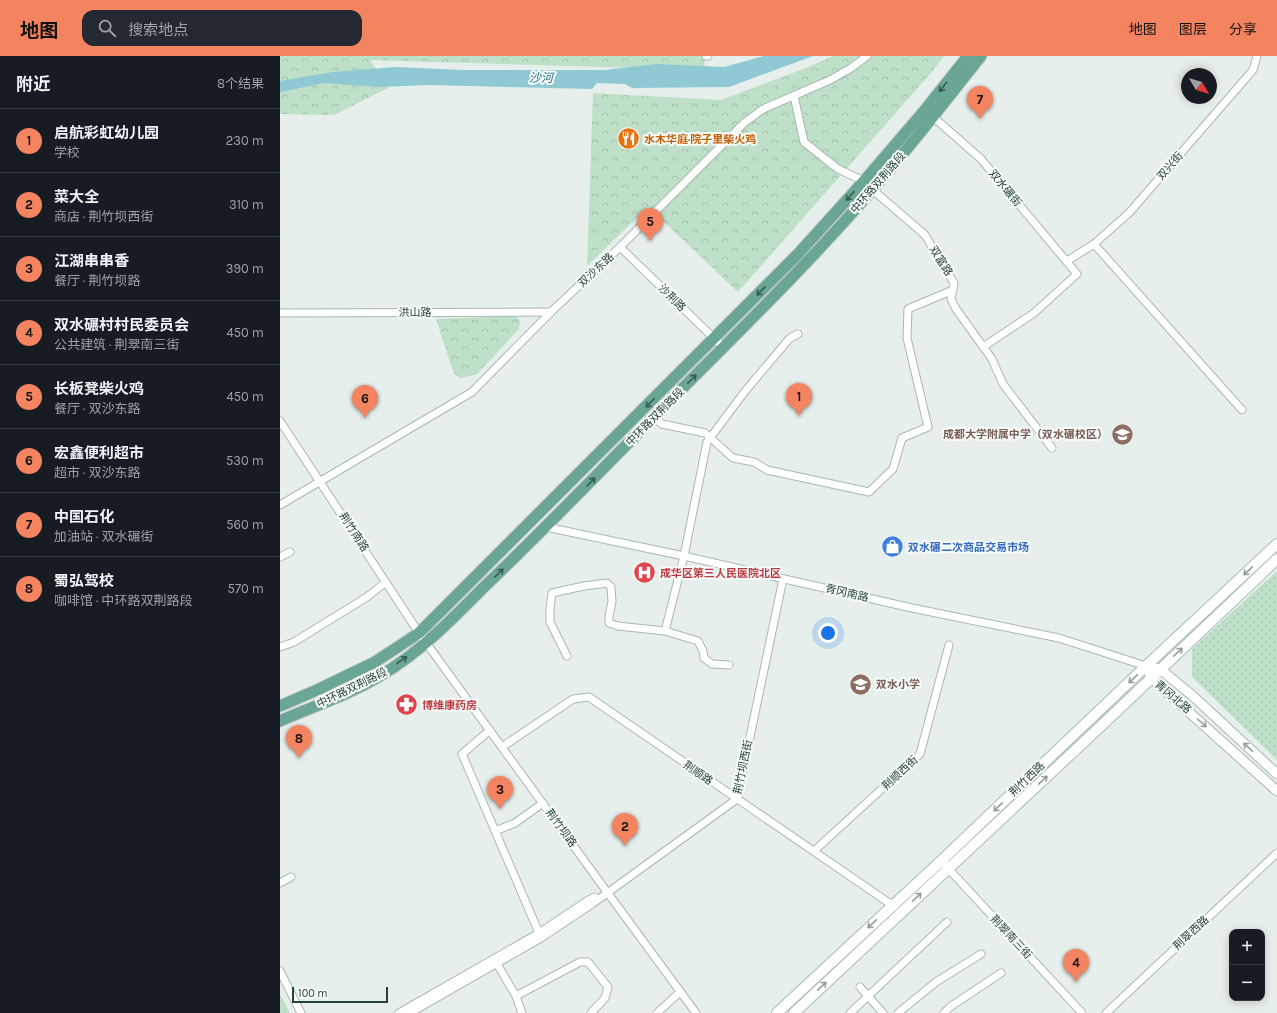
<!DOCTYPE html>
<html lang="zh">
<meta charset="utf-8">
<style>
:root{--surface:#171b24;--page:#242831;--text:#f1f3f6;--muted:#9ea1a6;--line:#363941;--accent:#f4845f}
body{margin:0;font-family:Karla,"Noto Sans SC",sans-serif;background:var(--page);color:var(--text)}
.controls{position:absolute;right:12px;bottom:12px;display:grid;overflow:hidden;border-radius:8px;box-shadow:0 2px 10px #0003}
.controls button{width:36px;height:36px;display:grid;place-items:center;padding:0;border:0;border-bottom:1px solid var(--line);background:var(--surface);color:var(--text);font:20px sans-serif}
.compass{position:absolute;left:901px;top:12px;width:36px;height:36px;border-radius:50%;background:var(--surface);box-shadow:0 2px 10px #0003;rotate:128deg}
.scale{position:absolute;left:12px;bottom:10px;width:96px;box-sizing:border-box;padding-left:4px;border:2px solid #24423a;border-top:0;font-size:11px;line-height:14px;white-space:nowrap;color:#24423a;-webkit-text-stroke:3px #f7fbf9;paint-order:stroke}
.you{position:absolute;left:548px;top:577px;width:14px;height:14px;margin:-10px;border:3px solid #fff;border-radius:50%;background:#1a73e8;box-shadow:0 0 0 6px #1a73e833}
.badge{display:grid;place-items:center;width:26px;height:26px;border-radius:50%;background:var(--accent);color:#111;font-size:13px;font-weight:700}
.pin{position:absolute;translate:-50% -33px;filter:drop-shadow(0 1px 2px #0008)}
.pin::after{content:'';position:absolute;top:21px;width:14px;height:12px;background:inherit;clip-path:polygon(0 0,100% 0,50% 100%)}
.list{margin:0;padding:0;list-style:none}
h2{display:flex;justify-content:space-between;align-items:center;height:52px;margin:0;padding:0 16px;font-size:17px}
h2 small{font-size:13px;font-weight:400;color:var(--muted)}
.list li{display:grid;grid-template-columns:26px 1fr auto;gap:12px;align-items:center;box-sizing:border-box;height:64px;padding:0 16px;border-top:1px solid var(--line)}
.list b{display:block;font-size:15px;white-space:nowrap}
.list p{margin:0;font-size:13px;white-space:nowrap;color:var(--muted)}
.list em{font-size:13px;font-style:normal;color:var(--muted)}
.icon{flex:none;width:22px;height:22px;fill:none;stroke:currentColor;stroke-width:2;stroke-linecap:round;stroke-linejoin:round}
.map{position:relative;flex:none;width:997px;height:957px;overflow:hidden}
header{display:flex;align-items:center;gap:24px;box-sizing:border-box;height:56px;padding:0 20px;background:var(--accent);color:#111}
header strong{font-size:19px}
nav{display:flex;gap:22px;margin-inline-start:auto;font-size:14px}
.search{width:280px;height:36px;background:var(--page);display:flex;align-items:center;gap:10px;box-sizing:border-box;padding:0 14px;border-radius:12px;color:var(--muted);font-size:15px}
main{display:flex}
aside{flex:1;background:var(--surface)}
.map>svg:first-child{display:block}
.grass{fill:url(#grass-dots)}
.park{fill:url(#park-crowns)}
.water{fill:#8ec9d4}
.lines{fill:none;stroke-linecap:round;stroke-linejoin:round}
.minor-casing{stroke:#a8b8b2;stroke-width:9}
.tertiary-casing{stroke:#a8b8b2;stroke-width:11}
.secondary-casing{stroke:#a4bbb3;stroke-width:12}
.primary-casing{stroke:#c2cac8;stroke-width:13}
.minor{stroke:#fff;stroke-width:7}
.tertiary{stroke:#fff;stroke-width:9}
.secondary{stroke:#fff;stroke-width:10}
.primary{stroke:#6aa596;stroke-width:11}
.oneway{stroke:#365b51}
.oneway2{stroke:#92a09c}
.labels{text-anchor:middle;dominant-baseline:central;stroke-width:4;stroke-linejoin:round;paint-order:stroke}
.food-label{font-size:11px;font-weight:bold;fill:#c56008;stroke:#f7fbf9;text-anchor:start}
.street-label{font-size:11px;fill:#24423a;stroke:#f7fbf9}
.education-label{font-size:11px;font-weight:bold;fill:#785e54;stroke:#f7fbf9;text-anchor:end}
.shop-label{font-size:11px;font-weight:bold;fill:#366cbe;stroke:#f7fbf9;text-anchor:start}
.health-label{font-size:11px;font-weight:bold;fill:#be3a42;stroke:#f7fbf9;text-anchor:start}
.water-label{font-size:12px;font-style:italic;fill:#1c6f80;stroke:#f7fbf9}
</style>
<header>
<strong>地图</strong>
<div class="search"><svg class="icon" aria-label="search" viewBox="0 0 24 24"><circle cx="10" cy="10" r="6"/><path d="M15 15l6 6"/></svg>搜索地点</div>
<nav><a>地图</a><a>图层</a><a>分享</a></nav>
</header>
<main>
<aside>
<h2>附近<small>8个结果</small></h2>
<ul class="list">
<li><span class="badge">1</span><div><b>启航彩虹幼儿园</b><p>学校</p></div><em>230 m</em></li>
<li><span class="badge">2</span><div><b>菜大全</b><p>商店 · 荆竹坝西街</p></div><em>310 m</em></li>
<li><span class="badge">3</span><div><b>江湖串串香</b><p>餐厅 · 荆竹坝路</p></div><em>390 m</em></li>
<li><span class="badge">4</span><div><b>双水碾村村民委员会</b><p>公共建筑 · 荆翠南三街</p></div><em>450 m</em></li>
<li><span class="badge">5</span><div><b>长板凳柴火鸡</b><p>餐厅 · 双沙东路</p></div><em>450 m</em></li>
<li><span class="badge">6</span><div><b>宏鑫便利超市</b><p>超市 · 双沙东路</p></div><em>530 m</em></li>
<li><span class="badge">7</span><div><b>中国石化</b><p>加油站 · 双水碾街</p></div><em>560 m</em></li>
<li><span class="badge">8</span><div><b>蜀弘驾校</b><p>咖啡馆 · 中环路双荆路段</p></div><em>570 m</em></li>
</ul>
</aside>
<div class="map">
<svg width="997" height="957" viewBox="0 0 997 957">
<defs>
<pattern id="grass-dots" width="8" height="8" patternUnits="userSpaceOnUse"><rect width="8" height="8" fill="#bfe0c8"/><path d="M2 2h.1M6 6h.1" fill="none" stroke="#a4c1ad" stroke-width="1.8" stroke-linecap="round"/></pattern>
<pattern id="park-crowns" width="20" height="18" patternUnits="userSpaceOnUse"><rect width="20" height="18" fill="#bfe0c8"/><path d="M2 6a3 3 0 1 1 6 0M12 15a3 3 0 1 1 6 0" fill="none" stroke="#a4c1ad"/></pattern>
</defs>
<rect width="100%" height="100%" fill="#e6efeb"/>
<path class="grass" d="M997,515V704L912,621V593Z"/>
<g class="park">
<path d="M0,0H425L424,14L90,4L108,32L54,59L0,58Z"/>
<path d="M553,0H664L650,18L458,236L368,151L307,210L313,37L441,44L526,12Z"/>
<path d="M235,260L240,265L239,273L197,318L181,322L174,318L156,263Z"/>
<path d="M0,938L10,957H0Z"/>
</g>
<path class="water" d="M484,0H533L449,31L352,32L345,28L317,27L312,33L150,29L101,31L44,27L0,36V25L53,16L115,11L183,14H325L377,8L444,11Z"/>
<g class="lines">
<defs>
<g id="minor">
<path d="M426,0H428"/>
<path d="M514,40L524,86L558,113L584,125"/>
<path d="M651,59L701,103L797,218L754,257L703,291"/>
<path d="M593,134L645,179L674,227L671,243L676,253L712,303L723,328L772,392"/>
<path d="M814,188L962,354"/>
<path d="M340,191L444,292"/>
<path d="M787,205L814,188L849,157L973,14L977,0"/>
<path d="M0,257L271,256"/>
<path d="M374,361L382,368L425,377L453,402L474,406L487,414L589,436L613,413L622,382L648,371L627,282L628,253L673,234"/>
<path d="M0,365L139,577L327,836L416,957"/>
<path d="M0,449L192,336L271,256L340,191L464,67L483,53L550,24L571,12L587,0"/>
<path d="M266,471L404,500L632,552L779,582L866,610"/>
<path d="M0,501L10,496"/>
<path d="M385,575L404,500L427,386L466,334L510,282L518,278"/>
<path d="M0,591L14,586L87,541L106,526"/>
<path d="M287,600L270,566V552L272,537L304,530L327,527L331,531L332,546L329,560V567L338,570L385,575L418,585L423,595L424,602L432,608L449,609"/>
<path d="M210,674L182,698L259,877"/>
<path d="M222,691L293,643L309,641L612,849"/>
<path d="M215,775L235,767L263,747"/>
<path d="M534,795L640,698L669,589"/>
<path d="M665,809L802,957"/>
<path d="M0,827L11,821"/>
<path d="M214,903L236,940L242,957"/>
<path d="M0,915L21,957"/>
<path d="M580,931L603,957"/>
<path d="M236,940L300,906H308L328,931L325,942L311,957"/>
<path d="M119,957L259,877L307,845L315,841"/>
<path d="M130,957L261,882L312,848L457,743L503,523"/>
<path d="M377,957L400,936"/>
<path d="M570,957L667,866"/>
<path d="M618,957L656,926L701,898"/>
<path d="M664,957L670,951L721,917"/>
<path d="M826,957L997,797"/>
</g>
<g id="tertiary">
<path d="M866,610L871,622L997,735"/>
<path d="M874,612L880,613L914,641L997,718"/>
</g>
<g id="secondary">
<path d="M497,957L661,805L866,610L997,488"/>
<path d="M514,957L821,670L997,503"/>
</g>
<g id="primary">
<path d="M0,650L37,634L95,606L139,577L518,198L584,125L645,54L688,0"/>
<path d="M0,665C34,650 71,638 103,618C142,595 174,561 206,529C264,474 319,416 376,359C449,285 525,212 593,133C631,90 665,45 701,0"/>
</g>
</defs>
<use href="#minor" class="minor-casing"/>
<use href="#tertiary" class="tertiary-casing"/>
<use href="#secondary" class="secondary-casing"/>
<use href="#primary" class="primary-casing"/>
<use href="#minor" class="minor"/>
<use href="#tertiary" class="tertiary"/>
<use href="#secondary" class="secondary"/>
<use href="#primary" class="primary"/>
</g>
<defs><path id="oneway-shaft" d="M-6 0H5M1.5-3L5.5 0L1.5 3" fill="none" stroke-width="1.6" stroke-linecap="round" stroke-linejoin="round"/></defs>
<g class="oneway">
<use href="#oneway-shaft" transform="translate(663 31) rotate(128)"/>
<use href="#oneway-shaft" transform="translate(570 140) rotate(132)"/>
<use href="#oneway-shaft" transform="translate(481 235) rotate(135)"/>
<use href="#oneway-shaft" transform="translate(412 323) rotate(-45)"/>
<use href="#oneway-shaft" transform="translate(370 347) rotate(135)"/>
<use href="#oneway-shaft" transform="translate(311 426) rotate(-46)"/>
<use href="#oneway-shaft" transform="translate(219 517) rotate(-44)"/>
<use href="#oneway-shaft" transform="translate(122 604) rotate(-35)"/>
</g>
<g class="oneway2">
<use href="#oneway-shaft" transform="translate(968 515) rotate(137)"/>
<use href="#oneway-shaft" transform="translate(898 596) rotate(-43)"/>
<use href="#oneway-shaft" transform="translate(853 623) rotate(136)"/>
<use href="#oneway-shaft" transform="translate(922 667) rotate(42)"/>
<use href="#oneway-shaft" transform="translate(968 691) rotate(-137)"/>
<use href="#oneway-shaft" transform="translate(763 724) rotate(-43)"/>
<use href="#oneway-shaft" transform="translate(718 751) rotate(136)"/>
<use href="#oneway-shaft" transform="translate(637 841) rotate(-43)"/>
<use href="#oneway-shaft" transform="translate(592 868) rotate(137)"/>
<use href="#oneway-shaft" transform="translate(542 930) rotate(-43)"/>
</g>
<defs>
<symbol id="restaurant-disc" viewBox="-11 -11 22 22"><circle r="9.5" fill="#e8710a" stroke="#f7fbf9"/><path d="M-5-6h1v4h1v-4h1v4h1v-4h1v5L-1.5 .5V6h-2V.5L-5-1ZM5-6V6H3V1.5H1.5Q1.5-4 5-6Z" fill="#fff"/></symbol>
<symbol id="school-disc" viewBox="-11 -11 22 22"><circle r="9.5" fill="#8d6e63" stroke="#f7fbf9"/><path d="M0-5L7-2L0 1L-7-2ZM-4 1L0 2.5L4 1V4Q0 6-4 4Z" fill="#fff"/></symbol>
<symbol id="shop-disc" viewBox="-11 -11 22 22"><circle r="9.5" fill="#3f7fe0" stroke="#f7fbf9"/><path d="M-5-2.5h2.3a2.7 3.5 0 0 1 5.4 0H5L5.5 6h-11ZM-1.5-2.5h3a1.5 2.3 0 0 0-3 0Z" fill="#fff"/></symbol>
<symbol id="hospital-disc" viewBox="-11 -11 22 22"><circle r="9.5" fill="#e0444e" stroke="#f7fbf9"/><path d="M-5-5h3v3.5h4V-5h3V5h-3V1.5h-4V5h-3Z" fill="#fff"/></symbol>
<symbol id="pharmacy-disc" viewBox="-11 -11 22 22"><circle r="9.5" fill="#e0444e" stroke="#f7fbf9"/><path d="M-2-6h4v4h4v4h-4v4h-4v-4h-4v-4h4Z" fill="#fff"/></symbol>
</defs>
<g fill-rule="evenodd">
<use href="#restaurant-disc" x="336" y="70" width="25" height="25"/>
<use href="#school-disc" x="830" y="366" width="25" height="25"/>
<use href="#shop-disc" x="600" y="478" width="25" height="25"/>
<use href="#hospital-disc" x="352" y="504" width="25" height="25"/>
<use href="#school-disc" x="568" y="616" width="25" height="25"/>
<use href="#pharmacy-disc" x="114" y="636" width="25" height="25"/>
</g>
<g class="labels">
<g class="food-label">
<text x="364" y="83">水木华庭·院子里柴火鸡</text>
</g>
<g class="street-label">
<text transform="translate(890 110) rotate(-49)">双兴街</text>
<text transform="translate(598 127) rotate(-49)">中环路双荆路段</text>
<text transform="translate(725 132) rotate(50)">双水碾街</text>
<text transform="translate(661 205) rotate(58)">双富路</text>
<text transform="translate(316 214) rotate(-43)">双沙东路</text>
<text transform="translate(392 242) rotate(45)">沙荆路</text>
<text x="135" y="256">洪山路</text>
<text transform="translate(375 361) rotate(-45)">中环路双荆路段</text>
<text transform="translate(74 476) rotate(57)">荆竹南路</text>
<text transform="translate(567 537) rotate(13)">青冈南路</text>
<text transform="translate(72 632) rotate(-26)">中环路双荆路段</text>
<text transform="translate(893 641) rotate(41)">青冈北路</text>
<text transform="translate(463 711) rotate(-78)">荆竹坝西街</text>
<text transform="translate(418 717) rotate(35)">荆顺路</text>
<text transform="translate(620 717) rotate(-43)">荆顺西街</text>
<text transform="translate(747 723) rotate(-44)">荆竹西路</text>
<text transform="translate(281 772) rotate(54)">荆竹坝路</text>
<text transform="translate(911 877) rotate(-43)">荆翠西路</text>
<text transform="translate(731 881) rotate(47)">荆翠南三街</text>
</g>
<g class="education-label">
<text x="828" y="378">成都大学附属中学（双水碾校区）</text>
<text x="596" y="628" text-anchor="start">双水小学</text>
</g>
<g class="shop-label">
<text x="628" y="491">双水碾二次商品交易市场</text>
</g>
<g class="health-label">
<text x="380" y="517">成华区第三人民医院北区</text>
<text x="142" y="649">博维康药房</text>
</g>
<g class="water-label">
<text x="261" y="22">沙河</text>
</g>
</g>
</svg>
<div class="controls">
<button>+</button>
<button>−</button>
</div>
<svg class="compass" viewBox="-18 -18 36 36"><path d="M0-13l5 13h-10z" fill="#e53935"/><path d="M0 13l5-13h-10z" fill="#9ea1a6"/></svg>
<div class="scale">100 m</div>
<div class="you"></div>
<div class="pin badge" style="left:519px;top:360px">1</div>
<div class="pin badge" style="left:345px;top:790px">2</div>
<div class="pin badge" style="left:220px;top:753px">3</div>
<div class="pin badge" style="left:796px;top:926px">4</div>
<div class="pin badge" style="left:370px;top:185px">5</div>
<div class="pin badge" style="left:85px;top:362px">6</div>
<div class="pin badge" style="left:700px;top:63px">7</div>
<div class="pin badge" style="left:19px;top:702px">8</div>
</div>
</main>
